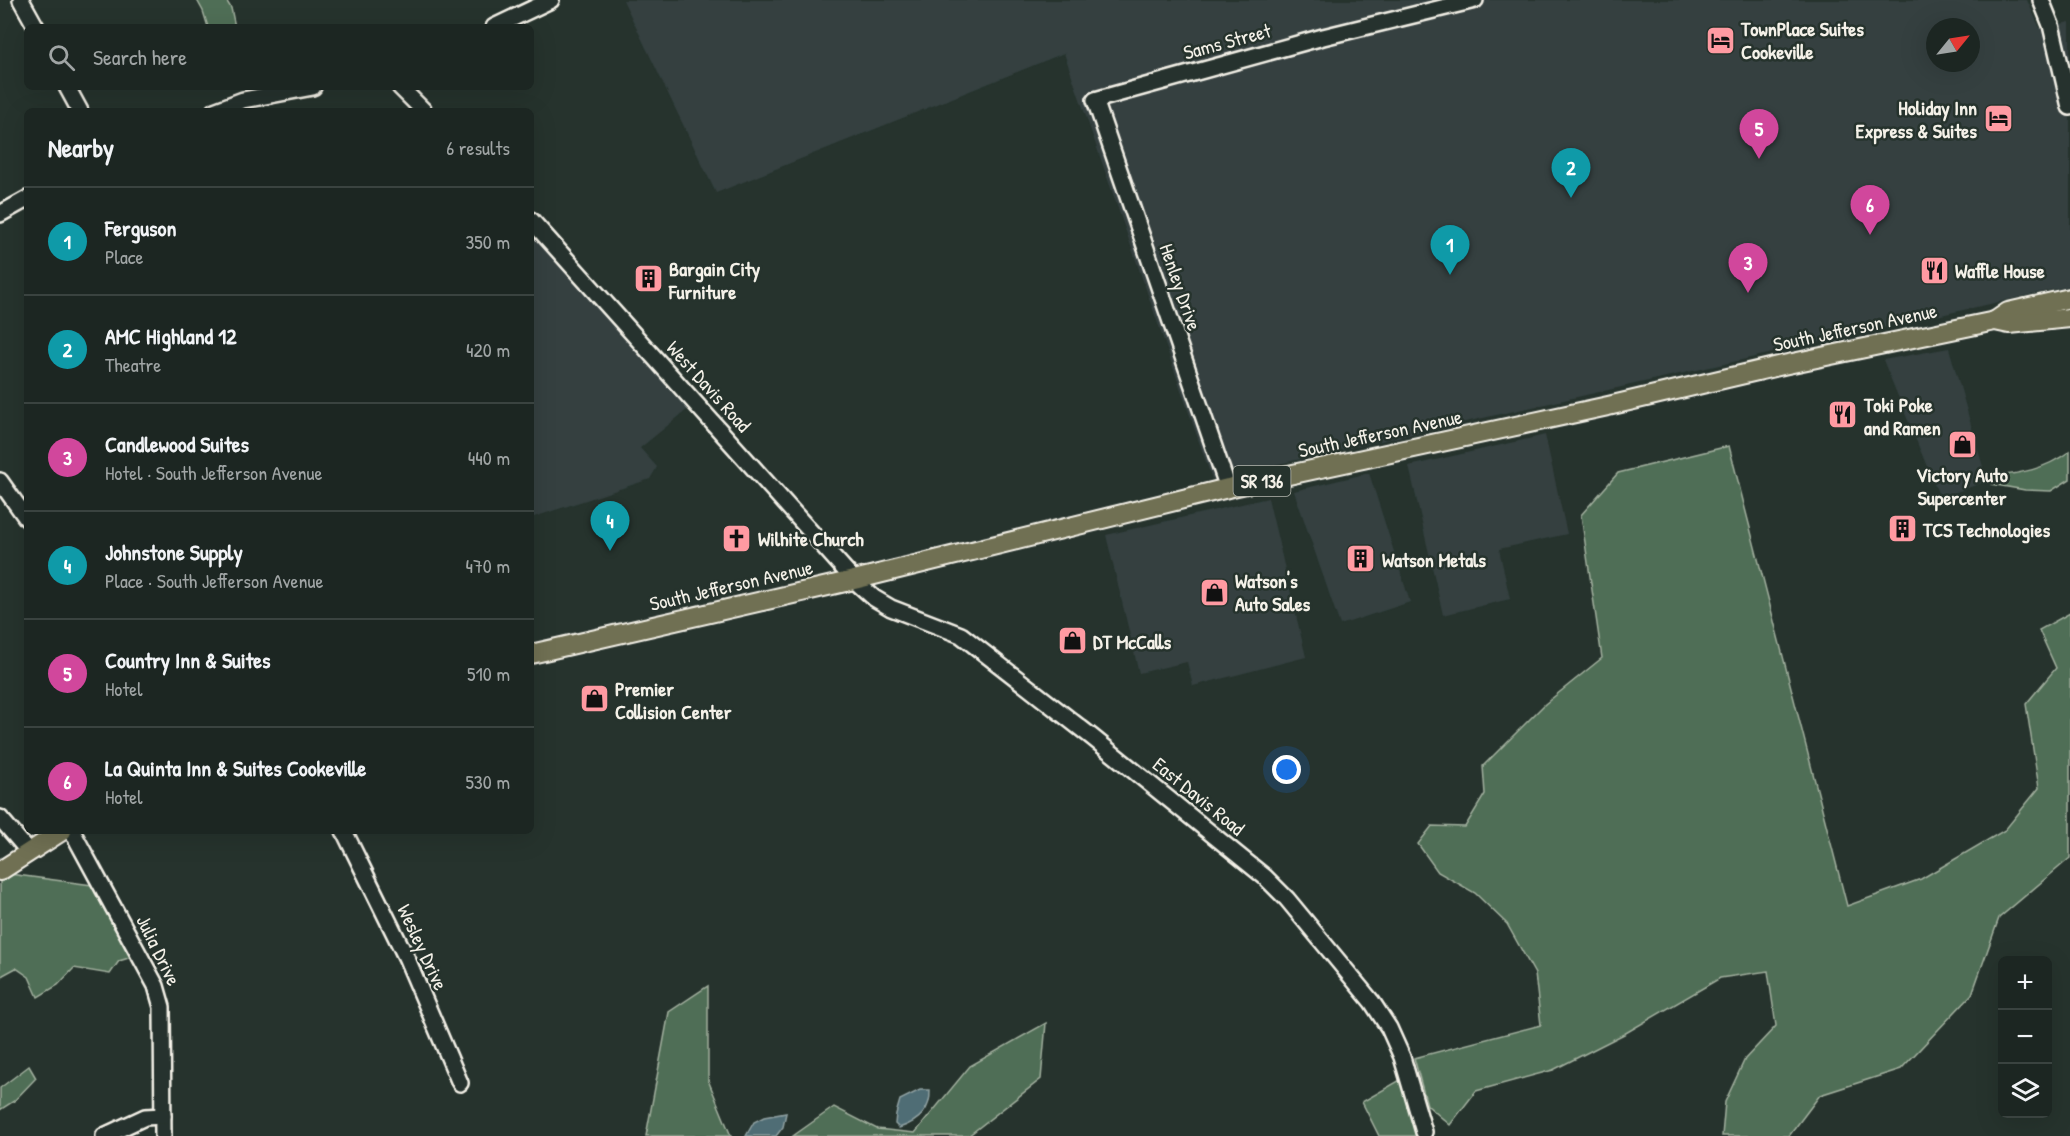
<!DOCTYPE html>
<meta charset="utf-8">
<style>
:root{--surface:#1c2622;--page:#252e2a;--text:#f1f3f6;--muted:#a0a5a5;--line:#3a4340;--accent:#b45309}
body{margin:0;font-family:"Patrick Hand",sans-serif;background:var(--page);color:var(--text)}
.controls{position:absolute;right:18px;bottom:18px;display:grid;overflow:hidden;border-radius:9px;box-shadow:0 6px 24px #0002}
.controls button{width:54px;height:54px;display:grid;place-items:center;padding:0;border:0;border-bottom:2px solid var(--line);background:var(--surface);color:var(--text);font:30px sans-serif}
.compass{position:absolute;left:1926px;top:18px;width:54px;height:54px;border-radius:50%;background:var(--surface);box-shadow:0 6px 24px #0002;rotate:60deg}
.you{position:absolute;left:1287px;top:770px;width:21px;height:21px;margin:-15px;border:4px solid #fff;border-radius:50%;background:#1a73e8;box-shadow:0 0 0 9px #1a73e833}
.badge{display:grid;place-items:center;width:39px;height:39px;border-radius:50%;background:var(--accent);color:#fff;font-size:20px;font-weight:700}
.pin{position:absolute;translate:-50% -50px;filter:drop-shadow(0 2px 3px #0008)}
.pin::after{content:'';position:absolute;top:32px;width:21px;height:18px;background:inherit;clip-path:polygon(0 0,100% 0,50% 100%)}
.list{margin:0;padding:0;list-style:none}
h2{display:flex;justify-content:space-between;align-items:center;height:78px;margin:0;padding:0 24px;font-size:26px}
h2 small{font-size:20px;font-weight:400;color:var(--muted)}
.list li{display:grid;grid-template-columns:39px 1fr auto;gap:18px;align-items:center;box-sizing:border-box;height:108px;padding:0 24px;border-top:2px solid var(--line)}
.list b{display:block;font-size:22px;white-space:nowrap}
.list p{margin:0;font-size:20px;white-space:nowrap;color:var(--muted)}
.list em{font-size:20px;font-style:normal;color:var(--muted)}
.icon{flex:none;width:33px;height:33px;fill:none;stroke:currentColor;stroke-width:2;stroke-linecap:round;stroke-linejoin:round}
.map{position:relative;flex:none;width:2070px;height:1136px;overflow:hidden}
.search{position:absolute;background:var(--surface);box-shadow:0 6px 24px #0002;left:24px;top:24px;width:510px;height:66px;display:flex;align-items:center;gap:15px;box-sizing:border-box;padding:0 21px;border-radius:9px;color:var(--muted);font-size:22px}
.panel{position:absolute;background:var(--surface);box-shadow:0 6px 24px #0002;left:24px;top:108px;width:510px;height:726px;border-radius:9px}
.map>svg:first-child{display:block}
.built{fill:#344040;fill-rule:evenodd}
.green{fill:#506e56;stroke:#a2b09f;stroke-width:1.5}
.water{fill:#4f6d75;stroke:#91a2a3;stroke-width:1.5}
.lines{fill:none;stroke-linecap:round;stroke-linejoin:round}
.minor-casing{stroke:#f4f1e8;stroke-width:20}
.major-casing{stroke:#f4f1e8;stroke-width:22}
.minor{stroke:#26332d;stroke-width:15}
.major{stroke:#707052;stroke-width:18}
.labels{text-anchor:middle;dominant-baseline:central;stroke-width:5;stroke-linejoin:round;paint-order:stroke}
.shield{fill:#26332d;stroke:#b6b8b0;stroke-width:1.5}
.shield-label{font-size:18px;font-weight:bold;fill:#f4f1e8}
.poi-label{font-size:20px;font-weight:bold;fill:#f4f1e8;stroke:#26332d;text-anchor:start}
.street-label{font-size:20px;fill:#f4f1e8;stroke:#26332d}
</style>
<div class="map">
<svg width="2070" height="1136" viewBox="0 0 2070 1136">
<rect width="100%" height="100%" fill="#26332d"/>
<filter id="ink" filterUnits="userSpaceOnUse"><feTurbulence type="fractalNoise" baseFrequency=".0167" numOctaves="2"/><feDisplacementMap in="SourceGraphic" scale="12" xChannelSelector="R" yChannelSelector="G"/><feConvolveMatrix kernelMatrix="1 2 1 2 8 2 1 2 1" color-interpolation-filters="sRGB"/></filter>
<g filter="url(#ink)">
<g class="built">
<path d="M623,0H2027L2040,28L2070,22V286L1212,479L1064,53L716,193ZM1935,27H1971V63H1935Z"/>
<path d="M531,227L693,405L640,448L657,467L650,479L531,518Z"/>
<path d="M1949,348L1987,481L1940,498L1883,360Z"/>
<path d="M1545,435L1567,534L1499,549L1510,599L1443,615L1409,466Z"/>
<path d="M1369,473L1410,602L1340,625L1294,491Z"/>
<path d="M1268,498L1306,657L1193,686L1187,662L1139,673L1106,535Z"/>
</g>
<g class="green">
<path d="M197,0H226L231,8L235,27H208L203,11Z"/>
<path d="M1729,446L1847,906L1921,879L2005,830L2039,788L2026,704L2056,668L2039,630L2070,613V858L1999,918L1972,994L1901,1069L1820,1095L1789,1136H1722L1725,1102L1745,1059L1776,1026L1768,971L1720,978L1624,1034L1553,1070L1476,1091L1450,1125L1427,1105L1414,1058L1541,1025L1535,974L1507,924L1475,893L1438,872L1418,844L1432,826L1465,827L1485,794L1483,766L1545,704L1602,658L1581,515L1618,473Z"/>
<path d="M2070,451V479L2051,491L2025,490L1991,484V477C2022,473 2044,470 2070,451Z"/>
<path d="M9,874L92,885L132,957L119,961L110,974L74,968L58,985L38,997L29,977L16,968L3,975L0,980V880Z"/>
<path d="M708,986V1080L731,1136H646L669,1012Z"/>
<path d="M1046,1023L1041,1079L968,1136H793L834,1107L877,1129L915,1133L970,1066Z"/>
<path d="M29,1066L36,1078L14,1101L0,1110V1088Z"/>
<path d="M1402,1079L1407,1092L1416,1136H1379L1362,1102Z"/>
</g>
<g class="water">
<path d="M920,1090H930C931,1111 918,1122 899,1128L895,1124L896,1114L900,1100Z"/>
<path d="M786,1113L783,1127L776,1136H746L754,1122L764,1117Z"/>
</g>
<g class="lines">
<defs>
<g id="minor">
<path d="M21,0L36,27"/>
<path d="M2041,0L2051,25L2070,107"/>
<path d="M494,27L551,0"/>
<path d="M67,87L80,111"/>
<path d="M400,87L424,111"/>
<path d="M214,111L243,100L313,87"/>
<path d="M0,214L27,199"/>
<path d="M531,220L854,580L874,598L891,608L961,635L1092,737L1265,877L1287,899L1372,1002L1389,1028L1402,1057L1424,1132"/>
<path d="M0,481L27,519"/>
<path d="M1228,488L1095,100L1323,37L1475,0"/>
<path d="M0,818L29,852"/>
<path d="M72,831L156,986L162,1007L163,1136"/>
<path d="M344,831L407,959L460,1083"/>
<path d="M104,1136L145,1117L163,1116"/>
</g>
<g id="major">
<path d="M1995,321L2008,312L2070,298"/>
<path d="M531,654L854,580L1228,488L1608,406L1783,365L1995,321L2009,324L2070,318"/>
<path d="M0,871L62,831"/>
</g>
</defs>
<use href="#minor" class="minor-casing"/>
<use href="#major" class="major-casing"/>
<use href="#minor" class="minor"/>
<use href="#major" class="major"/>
</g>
</g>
<defs>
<symbol id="hotel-square" viewBox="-11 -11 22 22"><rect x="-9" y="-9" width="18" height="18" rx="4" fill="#ff9aa2" stroke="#26332d"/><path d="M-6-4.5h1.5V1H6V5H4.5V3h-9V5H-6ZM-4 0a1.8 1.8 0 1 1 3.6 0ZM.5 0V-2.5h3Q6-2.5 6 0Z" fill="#111"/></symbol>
<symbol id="restaurant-square" viewBox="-11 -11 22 22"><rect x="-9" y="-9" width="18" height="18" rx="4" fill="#ff9aa2" stroke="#26332d"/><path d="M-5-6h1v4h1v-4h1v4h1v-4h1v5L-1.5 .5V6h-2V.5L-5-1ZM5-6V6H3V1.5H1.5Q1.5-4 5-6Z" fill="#111"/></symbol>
<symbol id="building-square" viewBox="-11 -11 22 22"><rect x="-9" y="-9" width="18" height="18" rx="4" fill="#ff9aa2" stroke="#26332d"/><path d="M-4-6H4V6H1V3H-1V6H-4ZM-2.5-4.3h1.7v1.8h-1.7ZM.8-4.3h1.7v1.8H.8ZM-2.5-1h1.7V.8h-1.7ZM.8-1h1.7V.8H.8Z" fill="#111"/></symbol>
<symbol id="shop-square" viewBox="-11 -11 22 22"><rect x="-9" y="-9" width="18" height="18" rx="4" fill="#ff9aa2" stroke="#26332d"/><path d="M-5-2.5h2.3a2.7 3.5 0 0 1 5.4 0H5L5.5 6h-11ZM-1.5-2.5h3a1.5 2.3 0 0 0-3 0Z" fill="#111"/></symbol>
<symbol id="church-square" viewBox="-11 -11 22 22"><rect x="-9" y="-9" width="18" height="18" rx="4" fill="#ff9aa2" stroke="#26332d"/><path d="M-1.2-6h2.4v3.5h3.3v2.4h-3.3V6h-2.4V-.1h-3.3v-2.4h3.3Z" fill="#111"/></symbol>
</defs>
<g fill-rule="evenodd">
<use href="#hotel-square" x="1704" y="24" width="33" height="33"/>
<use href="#hotel-square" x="1982" y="102" width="33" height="33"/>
<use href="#restaurant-square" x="1918" y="254" width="33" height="33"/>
<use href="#building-square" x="632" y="262" width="33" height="33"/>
<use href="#restaurant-square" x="1826" y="398" width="33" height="33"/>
<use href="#shop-square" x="1946" y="428" width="33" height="33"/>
<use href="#building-square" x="1886" y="512" width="33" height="33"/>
<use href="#church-square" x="720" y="522" width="33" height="33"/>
<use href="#building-square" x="1344" y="542" width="33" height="33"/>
<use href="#shop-square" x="1198" y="576" width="33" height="33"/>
<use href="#shop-square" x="1056" y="624" width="33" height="33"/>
<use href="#shop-square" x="578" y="682" width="33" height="33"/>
</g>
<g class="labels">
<rect class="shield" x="1233.5" y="466" width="57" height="30" rx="4.5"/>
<g class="shield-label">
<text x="1262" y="481">SR 136</text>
</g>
<g class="poi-label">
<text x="1741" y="28">TownPlace Suites<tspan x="1741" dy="23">Cookeville</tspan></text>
<text x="1977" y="107" text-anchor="end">Holiday Inn<tspan x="1977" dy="23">Express &amp; Suites</tspan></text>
<text x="669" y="268">Bargain City<tspan x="669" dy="23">Furniture</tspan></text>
<text x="1955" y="270">Waffle House</text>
<text x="1864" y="404">Toki Poke<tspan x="1864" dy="23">and Ramen</tspan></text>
<text x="1962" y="474" text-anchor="middle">Victory Auto<tspan x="1962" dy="23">Supercenter</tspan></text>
<text x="1923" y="529">TCS Technologies</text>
<text x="758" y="538">Wilhite Church</text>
<text x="1382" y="559">Watson Metals</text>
<text x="1235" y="580">Watson's<tspan x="1235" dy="23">Auto Sales</tspan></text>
<text x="1093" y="641">DT McCalls</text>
<text x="615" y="688">Premier<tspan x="615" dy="23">Collision Center</tspan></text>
</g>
<g class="street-label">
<text transform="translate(1227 41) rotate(-15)">Sams Street</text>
<text transform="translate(1181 287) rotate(71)">Henley Drive</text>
<text transform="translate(1855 327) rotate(-12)">South Jefferson Avenue</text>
<text transform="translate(709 386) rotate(48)">West Davis Road</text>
<text transform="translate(1380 433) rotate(-12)">South Jefferson Avenue</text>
<text transform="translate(731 585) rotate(-13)">South Jefferson Avenue</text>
<text transform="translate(1199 796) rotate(39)">East Davis Road</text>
<text transform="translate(423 947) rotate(65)">Wesley Drive</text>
<text transform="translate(159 950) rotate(64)">Julia Drive</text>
</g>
</g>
</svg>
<div class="controls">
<button>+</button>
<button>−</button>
<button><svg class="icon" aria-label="layers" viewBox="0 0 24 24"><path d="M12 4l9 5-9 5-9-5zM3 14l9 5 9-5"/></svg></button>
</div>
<svg class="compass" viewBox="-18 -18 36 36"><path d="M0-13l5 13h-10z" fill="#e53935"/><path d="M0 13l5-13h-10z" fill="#a0a5a5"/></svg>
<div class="you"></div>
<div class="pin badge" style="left:1450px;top:275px;background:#0f9aa8">1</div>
<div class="pin badge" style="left:1571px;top:198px;background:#0f9aa8">2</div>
<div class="pin badge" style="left:1748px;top:293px;background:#d1479c">3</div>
<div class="pin badge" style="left:610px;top:551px;background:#0f9aa8">4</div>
<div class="pin badge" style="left:1759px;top:159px;background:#d1479c">5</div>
<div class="pin badge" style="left:1870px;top:235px;background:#d1479c">6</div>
<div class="search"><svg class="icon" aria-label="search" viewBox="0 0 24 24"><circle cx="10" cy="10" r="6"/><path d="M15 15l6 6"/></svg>Search here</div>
<section class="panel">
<h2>Nearby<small>6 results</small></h2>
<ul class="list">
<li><span class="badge" style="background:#0f9aa8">1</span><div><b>Ferguson</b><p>Place</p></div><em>350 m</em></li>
<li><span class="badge" style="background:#0f9aa8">2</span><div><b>AMC Highland 12</b><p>Theatre</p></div><em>420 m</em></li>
<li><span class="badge" style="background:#d1479c">3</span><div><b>Candlewood Suites</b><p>Hotel · South Jefferson Avenue</p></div><em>440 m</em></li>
<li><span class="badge" style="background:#0f9aa8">4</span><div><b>Johnstone Supply</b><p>Place · South Jefferson Avenue</p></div><em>470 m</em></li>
<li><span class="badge" style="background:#d1479c">5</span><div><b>Country Inn &amp; Suites</b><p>Hotel</p></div><em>510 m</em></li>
<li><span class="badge" style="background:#d1479c">6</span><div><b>La Quinta Inn &amp; Suites Cookeville</b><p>Hotel</p></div><em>530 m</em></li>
</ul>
</section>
</div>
